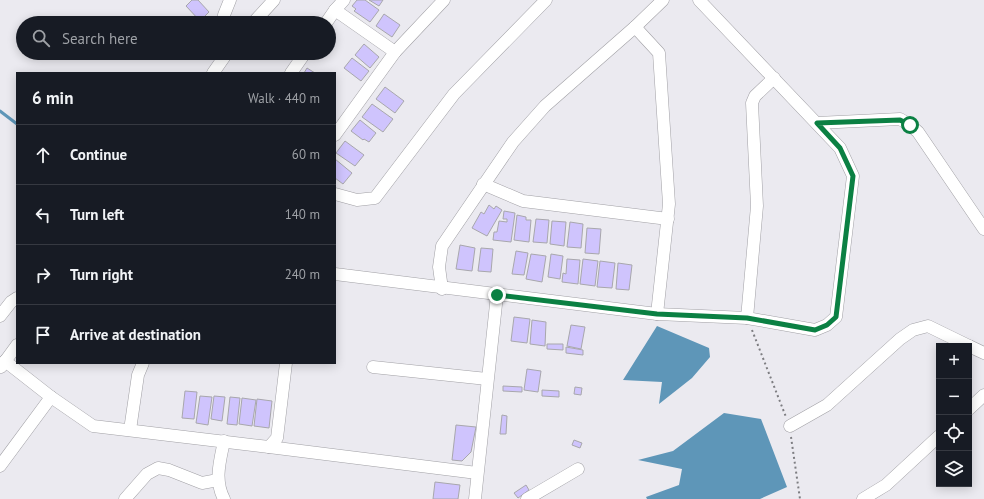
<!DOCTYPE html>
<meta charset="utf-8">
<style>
:root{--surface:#171b24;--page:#242831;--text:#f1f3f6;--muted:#9ea1a6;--line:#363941}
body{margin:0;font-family:"PT Sans",sans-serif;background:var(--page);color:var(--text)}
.controls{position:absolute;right:12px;bottom:12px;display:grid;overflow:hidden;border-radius:0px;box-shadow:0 2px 10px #0003}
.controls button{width:36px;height:36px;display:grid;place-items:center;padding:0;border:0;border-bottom:1px solid var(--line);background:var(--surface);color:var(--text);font:20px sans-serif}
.stop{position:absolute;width:12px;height:12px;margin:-9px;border:3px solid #0b8043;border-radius:50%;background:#fff}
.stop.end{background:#0b8043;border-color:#fff;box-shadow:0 1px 4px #0008}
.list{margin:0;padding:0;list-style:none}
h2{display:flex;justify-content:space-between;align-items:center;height:52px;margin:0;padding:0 16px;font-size:17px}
h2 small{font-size:13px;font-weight:400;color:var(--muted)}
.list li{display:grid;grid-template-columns:26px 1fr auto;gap:12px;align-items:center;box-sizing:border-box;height:60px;padding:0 16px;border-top:1px solid var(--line)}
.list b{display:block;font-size:15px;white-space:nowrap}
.list em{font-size:13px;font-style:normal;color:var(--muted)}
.icon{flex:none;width:22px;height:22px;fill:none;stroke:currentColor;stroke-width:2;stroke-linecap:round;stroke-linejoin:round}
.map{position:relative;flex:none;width:984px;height:499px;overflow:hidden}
.search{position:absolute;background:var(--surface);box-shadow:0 2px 10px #0003;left:16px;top:16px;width:320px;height:44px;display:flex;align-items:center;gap:10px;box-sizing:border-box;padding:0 14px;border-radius:22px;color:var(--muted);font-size:15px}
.panel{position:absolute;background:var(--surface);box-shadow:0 2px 10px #0003;left:16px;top:72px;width:320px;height:292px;border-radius:0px}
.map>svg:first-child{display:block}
.water{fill:#5e96b8}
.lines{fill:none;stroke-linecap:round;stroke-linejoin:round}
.stream{stroke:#5e96b8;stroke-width:3}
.building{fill:#cfc4fd;stroke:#a8a7ac}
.minor-casing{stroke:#a1a0a5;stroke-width:13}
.path{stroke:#7d7d81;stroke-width:2;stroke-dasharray:2 3;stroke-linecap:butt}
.minor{stroke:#fff;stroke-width:12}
.route{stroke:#0b8043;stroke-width:5}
</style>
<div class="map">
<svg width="984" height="499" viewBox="0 0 984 499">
<rect width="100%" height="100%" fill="#ebeaf0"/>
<g class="water">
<path d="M657,326L709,348L710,357L692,378L659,404L662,382L623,380Z"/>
<path d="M724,413L761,419L787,487L760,499H647L646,497L679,485L682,469L638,460L673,451Z"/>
</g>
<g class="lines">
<path class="stream" d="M0,111L17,124"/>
</g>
<g class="building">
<path d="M192,0H198L209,12L200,21L186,6Z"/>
<path d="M357,0H365L379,10L370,22L354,11L356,9L352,6Z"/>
<path d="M369,0H383L379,6Z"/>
<path d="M384,14L400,25L392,37L376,26Z"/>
<path d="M364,44L379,57L370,68L355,55Z"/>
<path d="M352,58L369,71L361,81L344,68Z"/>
<path d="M307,68L315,73H304Z"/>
<path d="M385,87L404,101L395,113L376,99Z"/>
<path d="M372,104L393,119L383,132L362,117Z"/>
<path d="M360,120L376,133L369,142L364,139L363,140L351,131Z"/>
<path d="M345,141L364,155L355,166L336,153Z"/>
<path d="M335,159L352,173L343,184L335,178Z"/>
<path d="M489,205L494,209L496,206L502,210L487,236L472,228L481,212L484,214Z"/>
<path d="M504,211L515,213L511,242L493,240L494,232H497L499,221L507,222V219H503Z"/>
<path d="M517,215L526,217V220H531L529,242L514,240Z"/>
<path d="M536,219L549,220L547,243L533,242Z"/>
<path d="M552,221L566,222L564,246L550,244Z"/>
<path d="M570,222L583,224L581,248L567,247Z"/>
<path d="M587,228L601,229L599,254L585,253Z"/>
<path d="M460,245L475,248L472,271L456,269Z"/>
<path d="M481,248L493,249L491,272L478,271Z"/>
<path d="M516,251L528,253L524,275L512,274Z"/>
<path d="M531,254L546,256L542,282L526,279Z"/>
<path d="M551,254L563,256L560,279L548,277Z"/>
<path d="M567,259L580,260L578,284L562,282L563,273L566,274Z"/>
<path d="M583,259L598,261L595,286L580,284Z"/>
<path d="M600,261L615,263L612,288L597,287Z"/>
<path d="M618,263L632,265L629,290L616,289Z"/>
<path d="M514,317L530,319L527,343L511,341Z"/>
<path d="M532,320L546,322L545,346L530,344Z"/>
<path d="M571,325L585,327L581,349L567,346Z"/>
<path d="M547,344H563V350L547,349Z"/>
<path d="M566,347L583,350V355L566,353Z"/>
<path d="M527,369L541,371L538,392L524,390Z"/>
<path d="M503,386L522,387V392L503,391Z"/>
<path d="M575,387L582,388L581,395L574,394Z"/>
<path d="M542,390L559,391V397L542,396Z"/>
<path d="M185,391L197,392L194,419L182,418Z"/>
<path d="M200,396L212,397L208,425L196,423Z"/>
<path d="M214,396L225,397L222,421L211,419Z"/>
<path d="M230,397L240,398L237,425L227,424Z"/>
<path d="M242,398L256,400L252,426L239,424Z"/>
<path d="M257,399L272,401L269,428L254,426Z"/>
<path d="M502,415L507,416L506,434H500Z"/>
<path d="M456,425L476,427L471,452L462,461L452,460Z"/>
<path d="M574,440L582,443L580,448L572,445Z"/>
<path d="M435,482L460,485L458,499H433Z"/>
<path d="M526,485L529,490L518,498L514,493Z"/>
</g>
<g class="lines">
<defs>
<g id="minor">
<path d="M335,10L344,0"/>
<path d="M224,23V15L230,0"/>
<path d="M253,23L274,0"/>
<path d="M326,23L335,10L395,52"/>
<path d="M635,27L659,53L669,204L657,314"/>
<path d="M213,73L227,53"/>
<path d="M291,73L305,53"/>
<path d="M817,123L900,119L910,125L918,132L984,229"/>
<path d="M335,135L395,52L444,0"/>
<path d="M483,184L523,201L668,219"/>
<path d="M335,194L357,200L375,198L454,94L546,0"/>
<path d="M335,274L657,314L747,318L815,330L827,325L836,317L853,176L840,148L699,0"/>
<path d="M442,289L439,267L442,246L513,142L545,106L635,27L663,0"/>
<path d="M0,316L11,302L17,298"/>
<path d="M747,318L757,206L752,103L755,96L774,78"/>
<path d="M969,346L984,353"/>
<path d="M5,361L51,397L93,426L269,447L277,438L286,363"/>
<path d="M1,367L17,345"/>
<path d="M373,367L487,379"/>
<path d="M969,409L984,395"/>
<path d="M790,426L827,405L900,339L913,330L928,326L969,346"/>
<path d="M130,430L138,375L143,363"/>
<path d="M224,441C220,461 214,480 224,499"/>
<path d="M269,447L477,473"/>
<path d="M0,466L51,397"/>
<path d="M125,499L147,474L158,468L169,470L202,483L218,480"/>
<path d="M475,499L497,295"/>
<path d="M527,499L578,469"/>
<path d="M863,499L886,485L939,436"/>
</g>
</defs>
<use href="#minor" class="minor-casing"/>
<g class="path">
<path d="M752,330L786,417"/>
<path d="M791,437L800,499"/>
</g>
<use href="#minor" class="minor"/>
</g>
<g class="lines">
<path class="route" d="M497,295L657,314L747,318L815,330L827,325L836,317L853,176L840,148L817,123L900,120L910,125"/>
</g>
</svg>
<div class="controls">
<button>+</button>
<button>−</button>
<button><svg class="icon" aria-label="locate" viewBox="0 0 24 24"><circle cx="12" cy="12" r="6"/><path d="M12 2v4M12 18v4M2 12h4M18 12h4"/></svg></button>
<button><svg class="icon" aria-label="layers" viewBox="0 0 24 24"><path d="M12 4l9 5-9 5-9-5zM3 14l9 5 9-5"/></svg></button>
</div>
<div class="stop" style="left:910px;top:125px"></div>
<div class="stop end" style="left:497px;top:295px"></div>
<div class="search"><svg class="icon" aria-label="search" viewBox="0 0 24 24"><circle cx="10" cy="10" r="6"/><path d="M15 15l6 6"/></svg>Search here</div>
<section class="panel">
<h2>6 min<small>Walk · 440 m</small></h2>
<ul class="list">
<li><svg class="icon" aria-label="ahead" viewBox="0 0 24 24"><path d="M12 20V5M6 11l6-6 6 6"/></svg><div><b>Continue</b></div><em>60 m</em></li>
<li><svg class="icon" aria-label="left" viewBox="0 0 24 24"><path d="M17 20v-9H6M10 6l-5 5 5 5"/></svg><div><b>Turn left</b></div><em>140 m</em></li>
<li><svg class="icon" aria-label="right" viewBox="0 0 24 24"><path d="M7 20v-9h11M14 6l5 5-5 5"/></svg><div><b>Turn right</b></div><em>240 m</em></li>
<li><svg class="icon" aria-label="arrive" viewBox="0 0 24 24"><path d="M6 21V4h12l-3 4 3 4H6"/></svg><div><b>Arrive at destination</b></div></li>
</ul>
</section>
</div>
